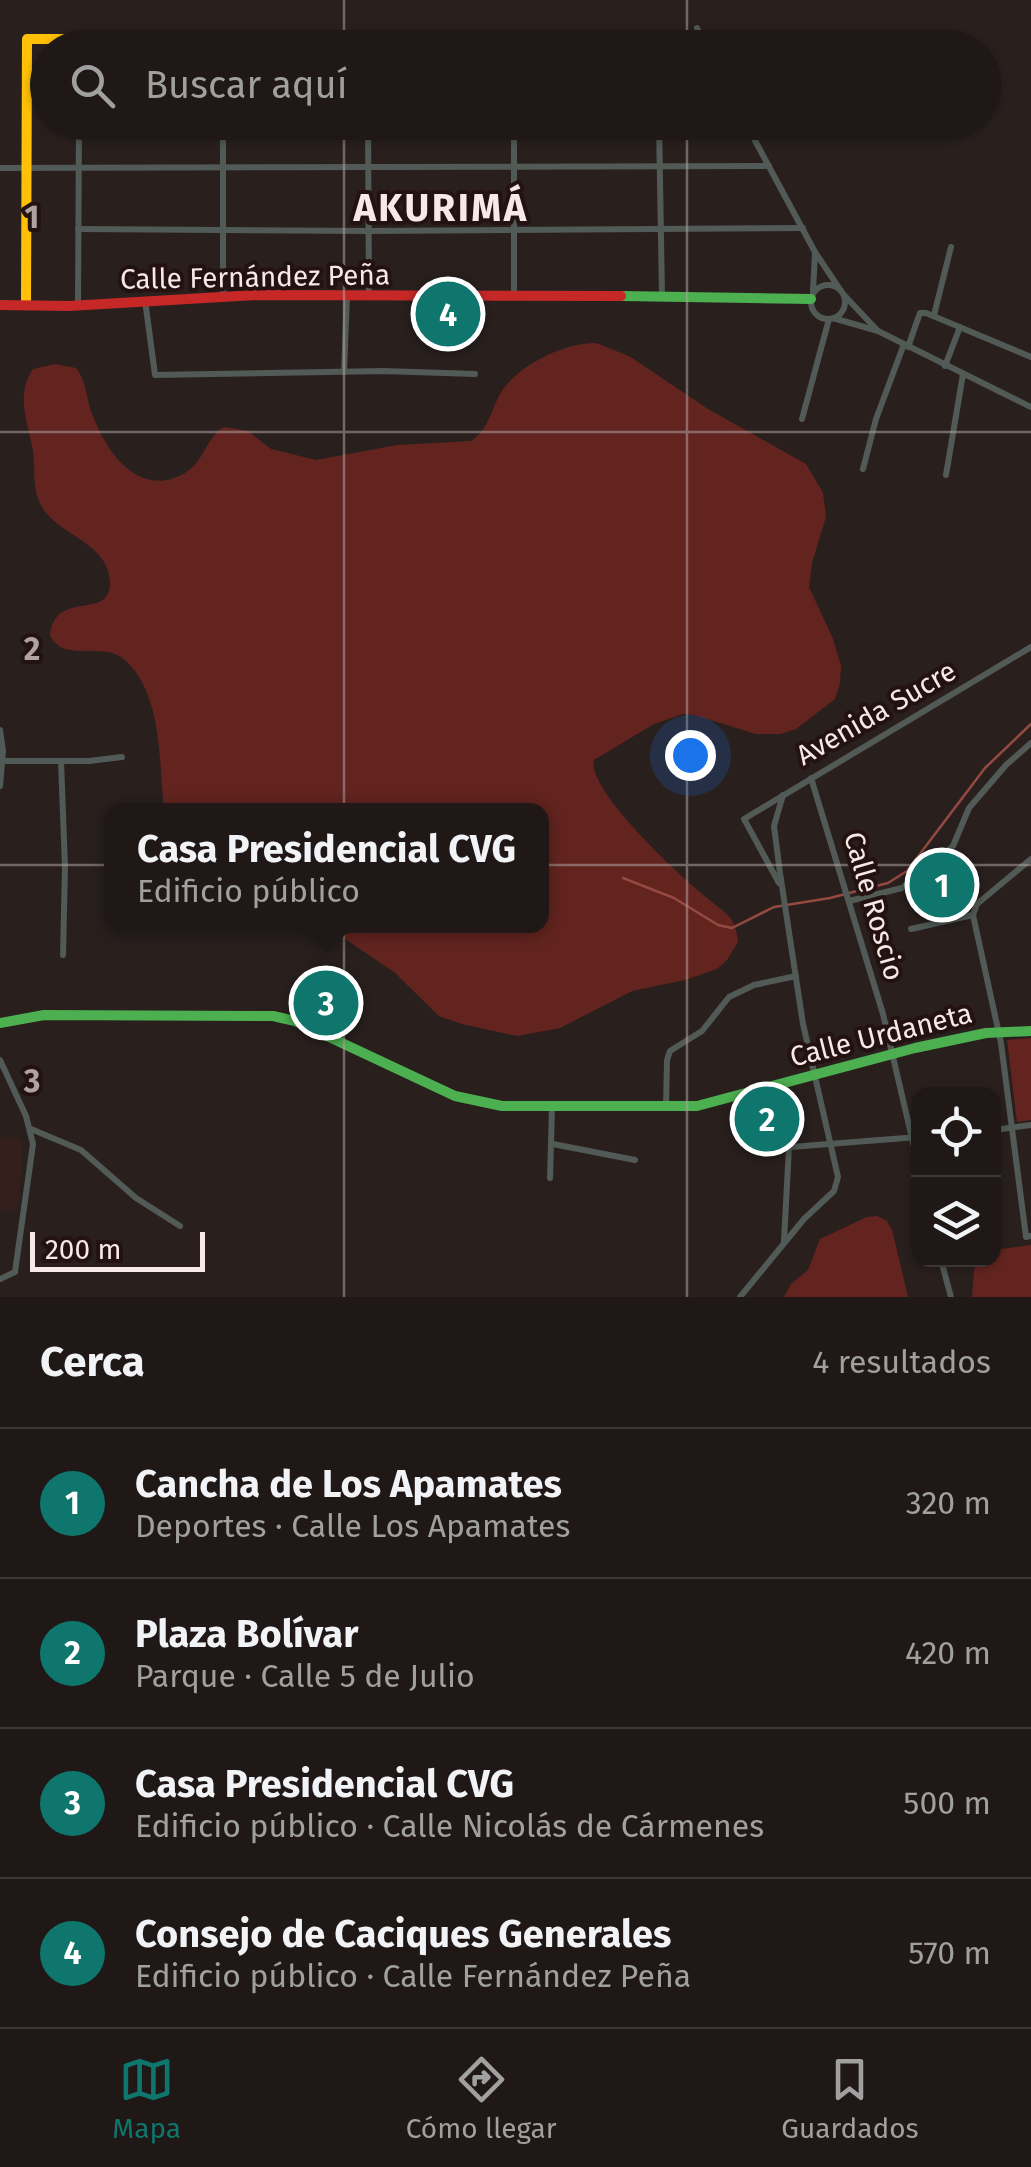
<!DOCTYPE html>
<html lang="es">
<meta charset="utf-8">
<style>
:root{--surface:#1f1816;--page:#27211f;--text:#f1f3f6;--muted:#a1a0a1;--line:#3c3735;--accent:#0f766e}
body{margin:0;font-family:"Fira Sans",sans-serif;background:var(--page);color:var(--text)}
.controls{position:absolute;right:30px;bottom:30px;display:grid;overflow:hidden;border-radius:20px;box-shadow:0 2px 8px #0004}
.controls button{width:90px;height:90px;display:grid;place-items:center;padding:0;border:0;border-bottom:2px solid var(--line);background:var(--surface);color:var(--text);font:50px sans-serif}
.scale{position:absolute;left:30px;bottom:25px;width:175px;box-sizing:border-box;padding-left:10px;border:5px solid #f6e9e8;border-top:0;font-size:28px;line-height:35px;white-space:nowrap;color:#f6e9e8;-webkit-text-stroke:8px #231210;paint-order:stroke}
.you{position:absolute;left:690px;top:755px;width:35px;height:35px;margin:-25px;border:8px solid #fff;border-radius:50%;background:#1a73e8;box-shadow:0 0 0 15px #1a73e833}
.badge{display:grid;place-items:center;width:65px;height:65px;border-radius:50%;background:var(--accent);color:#fff;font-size:32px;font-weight:700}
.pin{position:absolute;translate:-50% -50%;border:5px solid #fff;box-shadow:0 2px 10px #0006}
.popup{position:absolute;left:104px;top:803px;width:445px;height:130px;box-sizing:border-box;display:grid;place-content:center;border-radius:20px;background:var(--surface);filter:drop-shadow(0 2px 8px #0005);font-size:32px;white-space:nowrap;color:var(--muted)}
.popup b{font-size:38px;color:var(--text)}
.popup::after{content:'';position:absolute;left:50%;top:100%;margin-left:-20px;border:20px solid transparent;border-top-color:var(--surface)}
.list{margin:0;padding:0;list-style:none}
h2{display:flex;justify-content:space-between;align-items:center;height:130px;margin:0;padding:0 40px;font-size:42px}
h2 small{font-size:32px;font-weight:400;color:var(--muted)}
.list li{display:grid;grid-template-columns:65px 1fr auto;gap:30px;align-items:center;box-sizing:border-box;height:150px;padding:0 40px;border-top:2px solid var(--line)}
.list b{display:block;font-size:38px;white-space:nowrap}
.list p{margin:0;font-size:32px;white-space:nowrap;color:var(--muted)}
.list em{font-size:32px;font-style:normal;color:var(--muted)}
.icon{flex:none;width:55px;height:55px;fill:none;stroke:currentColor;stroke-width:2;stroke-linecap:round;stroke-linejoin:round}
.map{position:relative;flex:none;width:1031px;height:1297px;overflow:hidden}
.search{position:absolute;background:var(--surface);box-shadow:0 2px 8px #0004;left:30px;right:30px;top:30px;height:110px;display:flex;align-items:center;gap:25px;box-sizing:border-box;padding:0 35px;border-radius:55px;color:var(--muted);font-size:38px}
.sheet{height:730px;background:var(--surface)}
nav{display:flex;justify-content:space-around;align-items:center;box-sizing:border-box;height:140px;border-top:2px solid var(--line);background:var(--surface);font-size:28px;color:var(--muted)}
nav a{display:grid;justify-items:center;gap:5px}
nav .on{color:var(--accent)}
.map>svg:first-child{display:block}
.built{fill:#351f1c}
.green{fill:#63241f}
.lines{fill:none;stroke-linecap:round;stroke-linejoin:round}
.stream{stroke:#944941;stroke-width:2.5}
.street{stroke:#515a56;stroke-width:6}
.fast{stroke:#4caf50;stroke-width:10}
.slow{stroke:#ffc107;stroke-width:10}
.jam{stroke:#c62828;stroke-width:10}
.grid{fill:none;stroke:#aea3a1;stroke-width:2.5;stroke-opacity:0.55}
.labels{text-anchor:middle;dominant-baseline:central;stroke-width:8;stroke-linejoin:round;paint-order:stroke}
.street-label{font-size:28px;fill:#f6e9e8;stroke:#231210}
.district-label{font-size:38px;font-weight:bold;letter-spacing:2.5px;fill:#f6e9e8;stroke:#231210}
.grid-label{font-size:32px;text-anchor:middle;font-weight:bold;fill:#aea3a1;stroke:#231210;stroke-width:8;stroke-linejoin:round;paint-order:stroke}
</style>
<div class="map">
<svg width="1031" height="1297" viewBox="0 0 1031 1297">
<rect width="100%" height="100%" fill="#29201e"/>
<path class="built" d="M21,1138L22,1165L17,1211H0V1139Z"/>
<g class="green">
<path d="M596,343L629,356L708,409L806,464L823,493L826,517L812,563L809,587L833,639L841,666L840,683L835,699L796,729L780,734H756L694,715L683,714L654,724L594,760C586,790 682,878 707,898C715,905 725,911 731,919C736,926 737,934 738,942L727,960L717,969L685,980L632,991L560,1028L517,1036L462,1024L439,1016L394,972L326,926H541V810H164C159,765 163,695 126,661C104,639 64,665 50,635C56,588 111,622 110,582C109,544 62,536 44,510C31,491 36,472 33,451C28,422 15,396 33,369L55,364L76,368C86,381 86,396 91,411C105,451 138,500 185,473C205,461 206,437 224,427L248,431L271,449L316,460L397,445L471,441C491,428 491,406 504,388C523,363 565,343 596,343Z"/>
<path d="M1031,1038V1120L1017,1122L1007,1040Z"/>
<path d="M776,1092L784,1141L757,1144L750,1097Z"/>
<path d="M877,1216L887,1221L892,1230L908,1297H784L791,1284L808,1270L820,1239L867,1217Z"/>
<path d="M1031,1245V1297H972L975,1260H994V1250Z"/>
</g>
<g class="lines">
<path class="stream" d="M623,878L674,898L718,925L732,928L774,907L830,898L888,883L907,871L985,768L1031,724"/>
<g class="street">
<path d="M697,28L706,48"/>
<path d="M657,37L658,48"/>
<path d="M368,122L369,296"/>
<path d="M514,122V293"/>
<path d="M659,122L662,296"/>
<path d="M745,122L815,252L841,291"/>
<path d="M0,168L769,166"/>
<path d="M78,229L369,231L803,228"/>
<circle cx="828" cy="302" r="17"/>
<path d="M813,291L815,253"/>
<path d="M844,295L877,330"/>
<path d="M223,296V122"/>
<path d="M145,300L155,375L383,371L475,374"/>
<path d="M78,305L79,122"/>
<path d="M934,315L951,247"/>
<path d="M833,318L878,331L1031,407"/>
<path d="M908,347L920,313H926L1031,357"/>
<path d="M945,366L960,327"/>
<path d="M344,372L347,295"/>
<path d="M802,419L829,319"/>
<path d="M863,469L876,419L904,344"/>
<path d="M946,475L963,374"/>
<path d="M0,730L3,751L0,786"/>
<path d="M3,761H89L122,757"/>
<path d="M61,761L65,867L63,955"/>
<path d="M811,778L883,1014L918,1164"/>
<path d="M779,883L744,819L1031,647"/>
<path d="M849,901L902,888L953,846L969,808L1006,765L1031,743"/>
<path d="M973,915L1001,1043L1026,1237L1031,1236"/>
<path d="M973,915L977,904L1031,859"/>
<path d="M911,929L973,915"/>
<path d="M0,1060L26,1116L33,1144L15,1272L0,1279"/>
<path d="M778,1084L789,1147L784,1241"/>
<path d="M744,1094L753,1150L918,1137"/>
<path d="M666,1107L667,1060L670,1051L702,1031L729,997L754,985L796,976"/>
<path d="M31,1129L81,1150L136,1198L180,1226"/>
<path d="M994,1130L1031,1125"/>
<path d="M553,1144L635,1160"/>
<path d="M550,1178L552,1107"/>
<path d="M941,1260L951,1297"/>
<path d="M740,1297L804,1219L834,1191L838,1177L803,1024L780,873L774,826L783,795"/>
</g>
<g class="fast">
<path d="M232,39L513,40V48"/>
<path d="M621,296L811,299"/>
<path d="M0,1023L44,1015L273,1016L295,1021L455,1096L502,1106H697L915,1048L986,1033L1031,1031"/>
</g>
<path class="slow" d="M26,305L27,39H232"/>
<path class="jam" d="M0,305L69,306L256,295L621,296"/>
</g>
<path class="grid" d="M344,0V48M687,0V48M344,122V1297M687,122V1297M0,432H1031M0,865H1031"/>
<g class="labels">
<g class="street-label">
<text transform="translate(255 277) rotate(-1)">Calle Fernández Peña</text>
<text transform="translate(876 713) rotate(-30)">Avenida Sucre</text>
<text transform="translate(874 906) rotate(74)">Calle Roscio</text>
<text transform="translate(881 1035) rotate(-14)">Calle Urdaneta</text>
</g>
<g class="district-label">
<text x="441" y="208">AKURIMÁ</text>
</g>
</g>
<g class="grid-label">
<text x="32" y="228">1</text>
<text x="32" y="660">2</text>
<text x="32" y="1092">3</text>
</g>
</svg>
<div class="controls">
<button><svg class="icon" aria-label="locate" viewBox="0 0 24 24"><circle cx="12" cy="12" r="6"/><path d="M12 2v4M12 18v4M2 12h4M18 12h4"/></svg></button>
<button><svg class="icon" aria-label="layers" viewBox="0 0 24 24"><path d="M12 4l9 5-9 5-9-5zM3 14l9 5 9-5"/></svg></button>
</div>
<div class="scale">200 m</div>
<div class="you"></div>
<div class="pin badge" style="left:942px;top:885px">1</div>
<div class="pin badge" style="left:767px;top:1119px">2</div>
<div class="pin badge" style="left:326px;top:1003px">3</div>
<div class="popup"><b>Casa Presidencial CVG</b>Edificio público</div>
<div class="pin badge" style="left:448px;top:314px">4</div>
<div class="search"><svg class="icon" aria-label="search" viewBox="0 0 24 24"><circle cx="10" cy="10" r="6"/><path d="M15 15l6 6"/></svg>Buscar aquí</div>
</div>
<section class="sheet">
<h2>Cerca<small>4 resultados</small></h2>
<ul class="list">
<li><span class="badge">1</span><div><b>Cancha de Los Apamates</b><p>Deportes · Calle Los Apamates</p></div><em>320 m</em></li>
<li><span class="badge">2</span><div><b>Plaza Bolívar</b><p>Parque · Calle 5 de Julio</p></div><em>420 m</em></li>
<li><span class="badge">3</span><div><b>Casa Presidencial CVG</b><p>Edificio público · Calle Nicolás de Cármenes</p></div><em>500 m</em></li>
<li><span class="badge">4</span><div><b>Consejo de Caciques Generales</b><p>Edificio público · Calle Fernández Peña</p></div><em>570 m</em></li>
</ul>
</section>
<nav>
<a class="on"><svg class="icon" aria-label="map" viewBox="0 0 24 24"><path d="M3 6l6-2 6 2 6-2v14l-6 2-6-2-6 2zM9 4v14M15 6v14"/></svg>Mapa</a>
<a><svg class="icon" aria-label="directions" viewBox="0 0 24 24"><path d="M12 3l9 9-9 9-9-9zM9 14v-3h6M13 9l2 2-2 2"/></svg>Cómo llegar</a>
<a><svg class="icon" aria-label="saved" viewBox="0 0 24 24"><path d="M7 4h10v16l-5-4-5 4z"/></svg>Guardados</a>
</nav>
